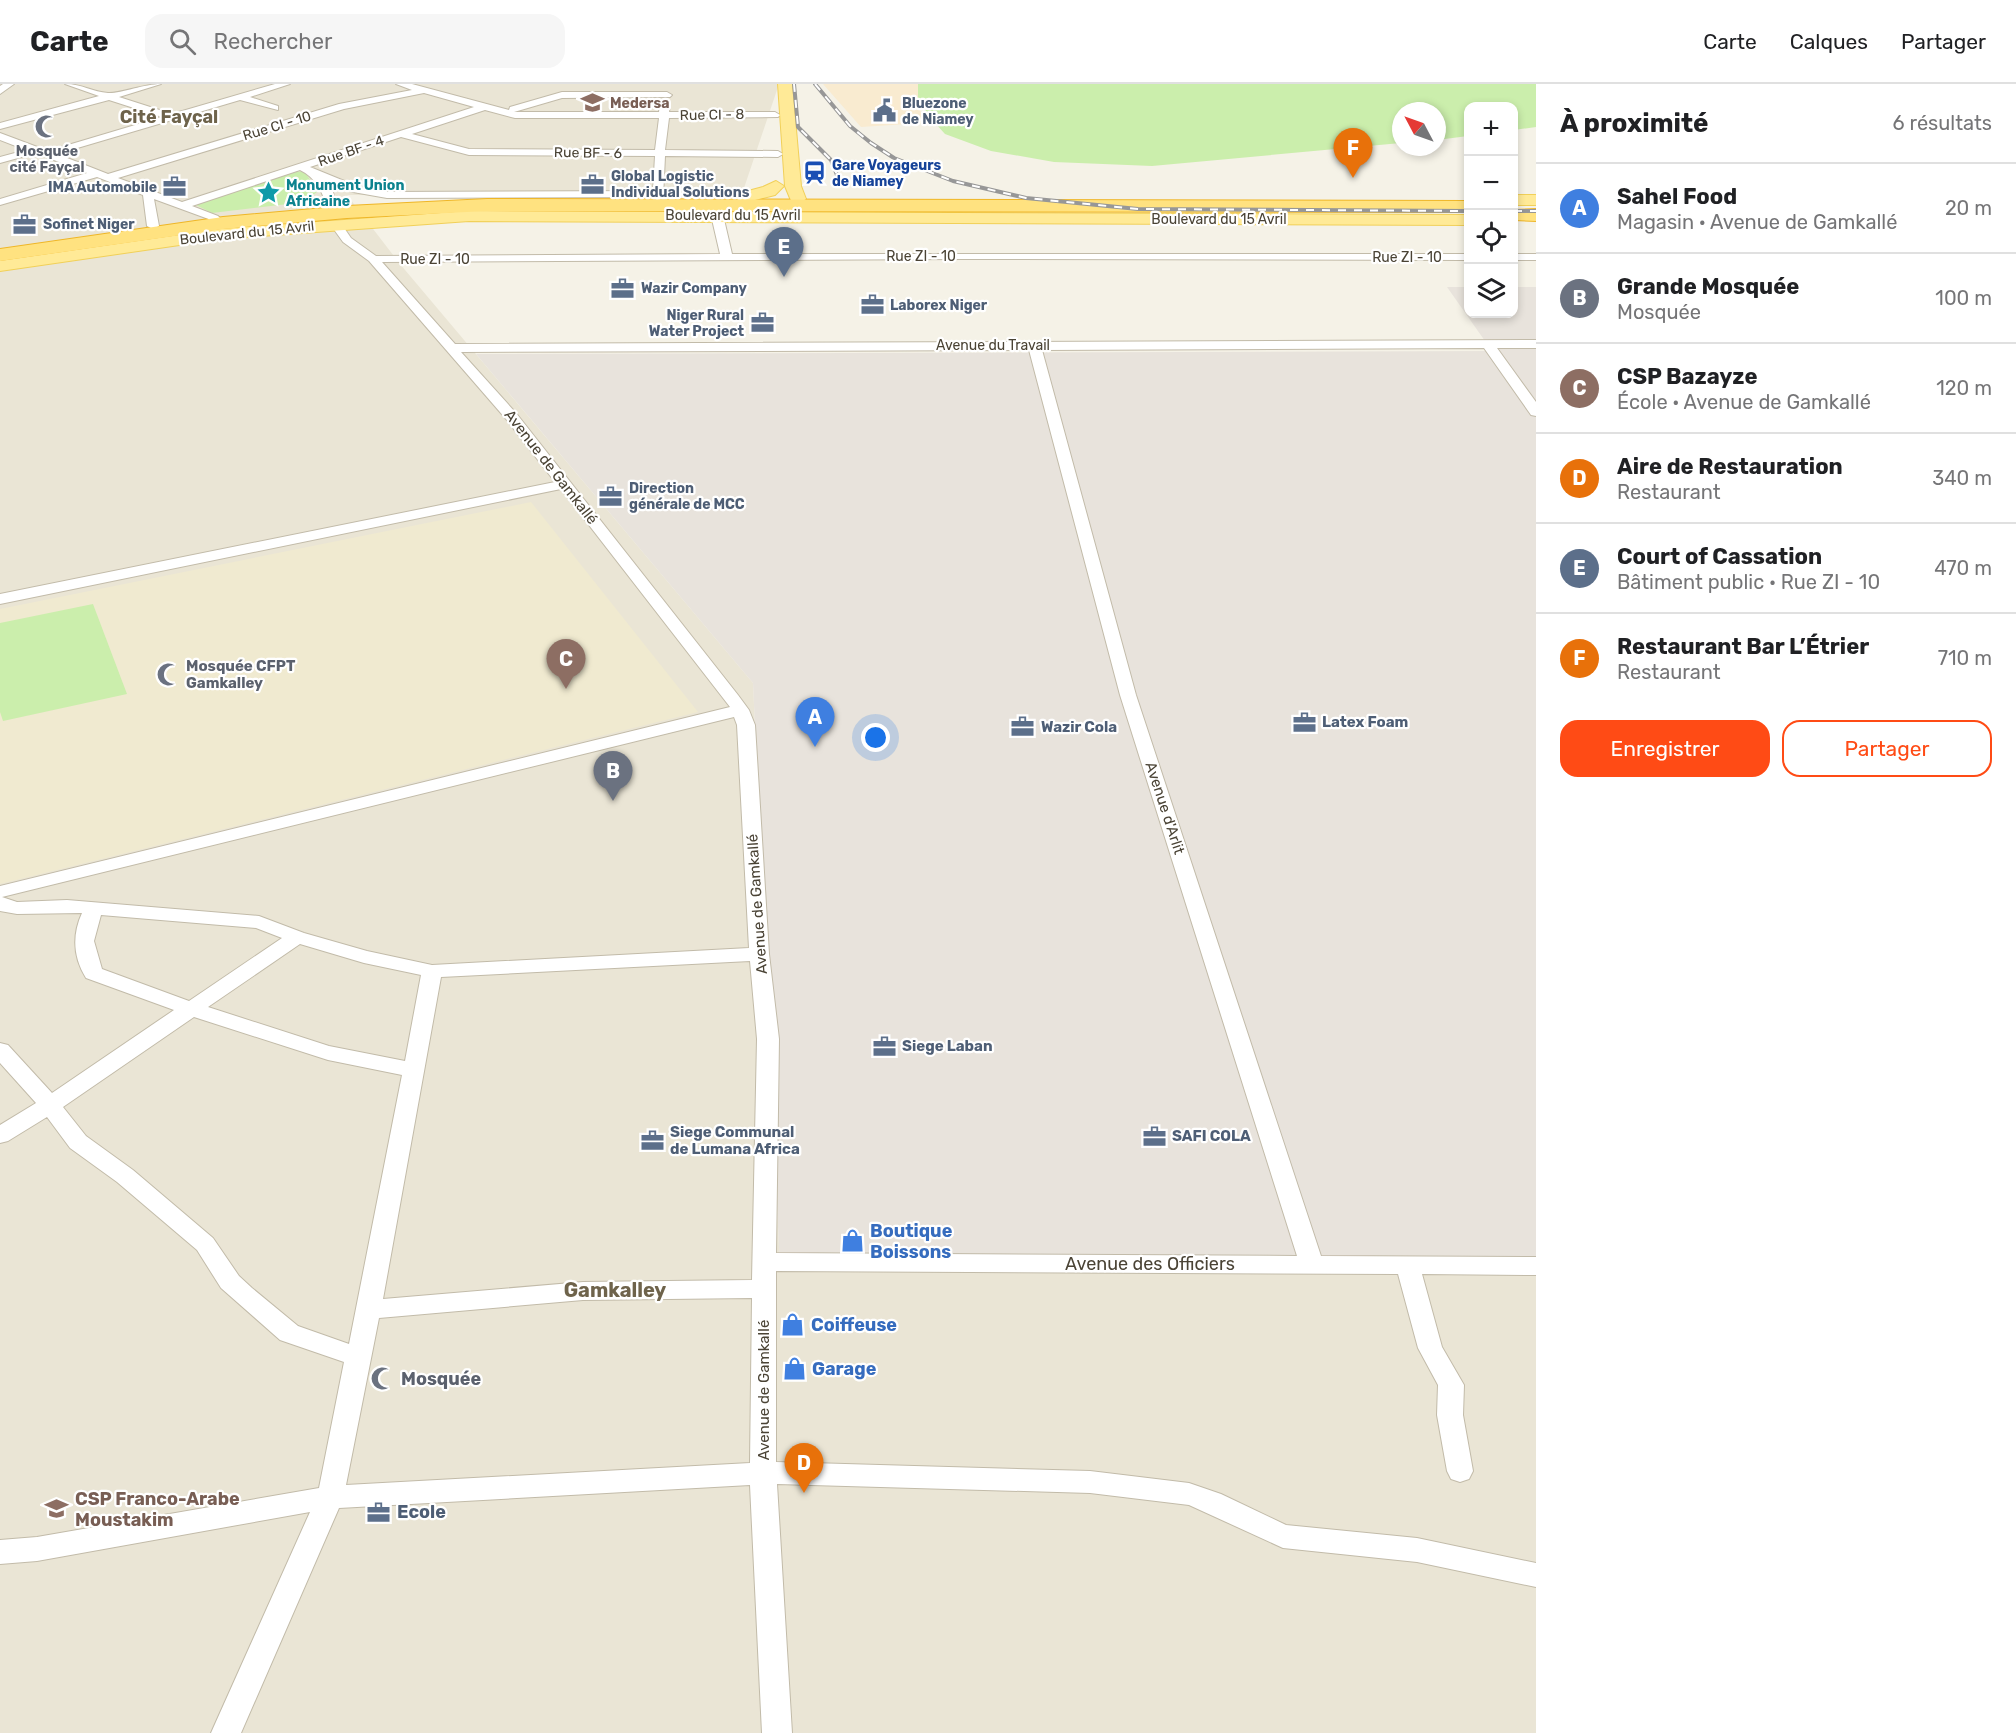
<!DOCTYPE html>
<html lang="fr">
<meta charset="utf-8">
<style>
:root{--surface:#fff;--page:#f6f6f6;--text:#202124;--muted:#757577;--line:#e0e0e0;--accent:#ff4b15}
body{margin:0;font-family:Rubik,sans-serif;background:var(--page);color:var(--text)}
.controls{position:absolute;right:18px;top:18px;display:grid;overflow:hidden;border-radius:12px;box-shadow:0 3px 9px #0003}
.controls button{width:54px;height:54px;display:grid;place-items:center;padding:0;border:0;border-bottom:2px solid var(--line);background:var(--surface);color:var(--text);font:30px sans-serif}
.compass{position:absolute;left:1392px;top:18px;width:54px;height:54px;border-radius:50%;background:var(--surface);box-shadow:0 3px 9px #0003;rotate:311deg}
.you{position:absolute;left:876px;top:654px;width:21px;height:21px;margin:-15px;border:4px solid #fff;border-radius:50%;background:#1a73e8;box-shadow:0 0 0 9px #1a73e833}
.badge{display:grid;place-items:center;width:39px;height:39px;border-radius:50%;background:var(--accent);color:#fff;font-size:20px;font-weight:700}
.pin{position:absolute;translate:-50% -50px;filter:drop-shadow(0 2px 3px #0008)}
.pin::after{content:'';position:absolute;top:32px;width:21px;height:18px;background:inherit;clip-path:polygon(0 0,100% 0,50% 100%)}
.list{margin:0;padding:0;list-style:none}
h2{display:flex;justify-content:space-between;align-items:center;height:78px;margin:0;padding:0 24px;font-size:26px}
h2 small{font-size:20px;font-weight:400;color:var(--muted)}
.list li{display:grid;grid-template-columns:39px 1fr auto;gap:18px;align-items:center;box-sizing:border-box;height:90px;padding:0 24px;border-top:2px solid var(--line)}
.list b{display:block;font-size:22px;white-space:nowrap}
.list p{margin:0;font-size:20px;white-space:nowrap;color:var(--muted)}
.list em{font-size:20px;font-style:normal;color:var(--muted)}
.actions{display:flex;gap:12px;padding:18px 24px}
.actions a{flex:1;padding:14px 0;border:2px solid var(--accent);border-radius:18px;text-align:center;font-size:21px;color:var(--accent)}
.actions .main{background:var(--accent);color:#fff}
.icon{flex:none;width:33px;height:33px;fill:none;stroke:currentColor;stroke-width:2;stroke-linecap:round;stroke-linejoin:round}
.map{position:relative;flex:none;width:1536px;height:1649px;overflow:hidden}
header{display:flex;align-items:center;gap:36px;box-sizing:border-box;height:84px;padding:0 30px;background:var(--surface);border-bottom:2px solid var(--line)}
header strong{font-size:28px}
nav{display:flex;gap:33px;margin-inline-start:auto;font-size:21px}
.search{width:420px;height:54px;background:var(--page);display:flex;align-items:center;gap:15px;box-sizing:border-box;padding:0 21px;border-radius:18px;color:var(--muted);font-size:22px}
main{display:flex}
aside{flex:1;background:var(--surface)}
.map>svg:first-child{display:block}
.residential{fill:#eae5d5}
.commercial{fill:#f9ebd0}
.industrial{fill:#e8e3dc}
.education{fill:#f0ead0}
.green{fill:#cbeeac}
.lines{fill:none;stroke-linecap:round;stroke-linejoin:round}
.minor-casing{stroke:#c2bba9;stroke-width:2}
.primary-casing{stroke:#f1d059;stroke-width:2}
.trunk-casing{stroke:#efb627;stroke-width:2}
.minor{fill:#fff;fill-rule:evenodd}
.primary{fill:#ffea97;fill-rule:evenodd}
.trunk{fill:#ffe280;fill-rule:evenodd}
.rail-casing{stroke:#979797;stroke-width:4}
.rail{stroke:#fff;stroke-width:2;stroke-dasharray:8;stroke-linecap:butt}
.labels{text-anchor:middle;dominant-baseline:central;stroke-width:4.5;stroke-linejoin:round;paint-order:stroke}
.far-education-label{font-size:14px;font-weight:bold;fill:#785e54;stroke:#fff;text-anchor:start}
.far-service-label{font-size:14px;font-weight:bold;fill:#4e5e75;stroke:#fff;text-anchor:start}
.far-street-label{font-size:14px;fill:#4a4335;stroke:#fff}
.far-worship-label{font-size:14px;font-weight:bold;fill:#5b616d;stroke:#fff}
.far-transit-label{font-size:14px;font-weight:bold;fill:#164399;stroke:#fff;text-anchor:start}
.far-culture-label{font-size:14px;font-weight:bold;fill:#0d838f;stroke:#fff;text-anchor:start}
.street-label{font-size:15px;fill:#4a4335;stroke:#fff}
.worship-label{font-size:15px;font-weight:bold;fill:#5b616d;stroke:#fff;text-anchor:start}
.service-label{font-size:15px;font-weight:bold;fill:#4e5e75;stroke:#fff;text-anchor:start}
.far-district-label{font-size:18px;font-weight:bold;fill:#6e634b;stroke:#fff}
.near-shop-label{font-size:18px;font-weight:bold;fill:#366cbe;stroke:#fff;text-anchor:start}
.near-street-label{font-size:18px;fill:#4a4335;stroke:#fff}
.near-worship-label{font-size:18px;font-weight:bold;fill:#5b616d;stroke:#fff;text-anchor:start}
.near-education-label{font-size:18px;font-weight:bold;fill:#785e54;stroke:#fff;text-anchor:start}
.near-service-label{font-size:18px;font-weight:bold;fill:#4e5e75;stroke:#fff;text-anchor:start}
.near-neighbourhood-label{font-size:20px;font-weight:bold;fill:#6e634b;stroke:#fff}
</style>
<header>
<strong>Carte</strong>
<div class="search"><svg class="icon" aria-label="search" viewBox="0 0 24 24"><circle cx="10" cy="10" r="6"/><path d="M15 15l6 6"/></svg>Rechercher</div>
<nav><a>Carte</a><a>Calques</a><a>Partager</a></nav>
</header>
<main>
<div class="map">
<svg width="1536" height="1649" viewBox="0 0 1536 1649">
<rect width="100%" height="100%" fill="#f5f2e7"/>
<path class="residential" d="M0,0H779L742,110L347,111L400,180L753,599L780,1185L1536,1175V1649H0Z"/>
<path class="commercial" d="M823,0H918V15L923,39L861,43Z"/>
<path class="industrial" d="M1447,203H1468V230H1514V203H1536V1175L780,1185L753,599L476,270L1492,267Z"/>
<path class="education" d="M531,418L698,628L0,800V525Z"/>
<g class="green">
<path d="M918,0H1536V43L1514,46V22H1468V52L1437,56V27H1401V59L1152,82L1054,78L991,67L945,50L925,28L930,16L918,15Z"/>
<path d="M304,87L318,107L305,118L212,129L194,120L296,88Z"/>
<path d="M93,520L127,610L3,637L0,628V539Z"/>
</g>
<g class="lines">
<defs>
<g id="minor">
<path d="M3,0H14L0,10V2Z"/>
<path d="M65,0C82,0 93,8 108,9C119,10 144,0 161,0L119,13L172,30L275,0H290L250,13L278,22V26L240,16L57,70L108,90L339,20L412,6L396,0H412L509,26L510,23L562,8H667L672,11L670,13L562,14L514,28H659L660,21L665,18L670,21L669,28H775L780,31L778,33L669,34L665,66L778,67L783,70L778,73L665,72L663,114L658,117L653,113L387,114L353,108L326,97L333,108L336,124L331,127L326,124C324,108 315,93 300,86L192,122L218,132L220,134L214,137L154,115L159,142L153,145L147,142L143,111L97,93L0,121V115L87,89L36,69L0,79V73L26,66L0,56V49L48,67L162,33L109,16L0,45V39L99,12ZM424,9L474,23L182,118L118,94L344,25ZM485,26L515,34H659L655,66L469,65L412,50ZM401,53L469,71L655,72L653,107L387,108L359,103L310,83Z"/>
<path d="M717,128L723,131L732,170H1468V176L963,175L382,178L455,260L1536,256V264H1497L1536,318V332L1531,331L1484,264L1042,266L1136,611L1321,1172L1536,1173V1191L1422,1190L1442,1263L1464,1301L1463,1331L1473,1387L1469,1395L1460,1398L1451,1395L1447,1387L1437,1331L1438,1301L1418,1264L1398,1190L776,1187V1378L1090,1387L1189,1399L1221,1410L1286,1441L1417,1454L1536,1479V1503L1417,1478L1283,1464L1189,1421L1090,1409L777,1400L792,1649H762L750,1401L339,1424L241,1649H211L310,1428L37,1477L0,1480V1456L37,1453L319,1404L344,1278L280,1256L221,1204L197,1166L117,1098L70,1064L47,1033L8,1057L0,1059V1041L36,1019L0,979V959L8,961L52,1009L174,926L86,894C73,873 72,851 82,829L17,830L0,827V802L730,623L561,405L0,520V510L555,398L506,335L369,177L343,158L330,140L332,138H340L351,154L376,172L720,170L711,131ZM1029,266L1120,611L1297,1172L776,1169L779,955L769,870L755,641L749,626L738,611L516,329L461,268ZM734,633L737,641L749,864L432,881L367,867L304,849L259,832L67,816L17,818L2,813ZM101,831L256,844L282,854L189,917L102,885L94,857ZM300,860L364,879L421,891L405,977L329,962L208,923ZM750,877L757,955L752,1196L583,1198L383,1215L441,893ZM194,933L328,976L402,991L349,1260L298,1242L252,1204L239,1192L213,1154L133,1086L86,1052L63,1023ZM752,1214L750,1379L346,1401L379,1234L583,1216Z"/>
<rect x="1514" y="170" width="22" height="6"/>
</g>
<g id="primary">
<path d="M778,0H792L801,102L806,115L798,120L792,119L785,102Z"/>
<path d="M776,97L784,102L775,111L743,119L735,114L737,110L763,103Z"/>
<rect x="1514" y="111" width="22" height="10"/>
<path d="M469,127L1468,131V141L469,137L221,155L0,187V177L221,145Z"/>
</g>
<g id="trunk">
<path d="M487,115L1468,117V128L487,127L347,134L223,145L0,177V165L223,133L347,122Z"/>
<path d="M1536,125V137L1514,136V126Z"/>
</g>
</defs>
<use href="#minor" class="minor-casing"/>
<use href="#primary" class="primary-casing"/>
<use href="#trunk" class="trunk-casing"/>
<use href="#minor" class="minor"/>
<use href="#primary" class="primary"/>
<use href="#trunk" class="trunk"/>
<defs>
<g id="rail">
<path d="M794,0L798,43L831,76L839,96"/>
<path d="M815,0L850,42L871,59L894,74L953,97L1026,114L1138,125L1468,127"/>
<path d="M1514,127H1536"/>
</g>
</defs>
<use href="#rail" class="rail-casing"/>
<use href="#rail" class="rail"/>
</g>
<defs>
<symbol id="school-bare" viewBox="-9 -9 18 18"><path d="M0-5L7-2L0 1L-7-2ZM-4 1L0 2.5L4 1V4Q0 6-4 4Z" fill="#8d6e63" stroke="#fff" stroke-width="2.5" paint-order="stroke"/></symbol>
<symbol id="civic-bare" viewBox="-9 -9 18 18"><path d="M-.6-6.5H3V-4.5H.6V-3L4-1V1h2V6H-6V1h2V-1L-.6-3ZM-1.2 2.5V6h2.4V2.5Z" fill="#5c6f8a" stroke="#fff" stroke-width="2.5" paint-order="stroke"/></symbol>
<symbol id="mosque-bare" viewBox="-9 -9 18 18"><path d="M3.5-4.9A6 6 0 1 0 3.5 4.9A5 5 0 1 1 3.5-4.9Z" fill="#6b7280" stroke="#fff" stroke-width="2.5" paint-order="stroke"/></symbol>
<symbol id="station-bare" viewBox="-9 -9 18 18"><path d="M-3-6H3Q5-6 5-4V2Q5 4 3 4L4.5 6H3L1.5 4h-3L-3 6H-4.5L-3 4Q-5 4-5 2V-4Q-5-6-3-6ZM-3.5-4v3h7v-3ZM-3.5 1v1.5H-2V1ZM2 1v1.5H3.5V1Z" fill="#1a4fb4" stroke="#fff" stroke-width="2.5" paint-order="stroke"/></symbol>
<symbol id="office-bare" viewBox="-9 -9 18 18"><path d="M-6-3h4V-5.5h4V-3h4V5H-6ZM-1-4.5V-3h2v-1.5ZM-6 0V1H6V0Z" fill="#5c6f8a" stroke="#fff" stroke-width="2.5" paint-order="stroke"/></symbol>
<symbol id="sight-bare" viewBox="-9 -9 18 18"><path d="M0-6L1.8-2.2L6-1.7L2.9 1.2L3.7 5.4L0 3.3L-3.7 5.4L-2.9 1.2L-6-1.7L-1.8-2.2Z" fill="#0f9aa8" stroke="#fff" stroke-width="2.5" paint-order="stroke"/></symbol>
<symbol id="shop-bare" viewBox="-9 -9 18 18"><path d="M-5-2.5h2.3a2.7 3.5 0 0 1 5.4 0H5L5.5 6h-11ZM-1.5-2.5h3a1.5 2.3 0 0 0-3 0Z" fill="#3f7fe0" stroke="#fff" stroke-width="2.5" paint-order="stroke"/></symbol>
</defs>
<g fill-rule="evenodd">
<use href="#school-bare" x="576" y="2" width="33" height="33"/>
<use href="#civic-bare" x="868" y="10" width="33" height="33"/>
<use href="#mosque-bare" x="30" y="26" width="33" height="33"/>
<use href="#station-bare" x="798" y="72" width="33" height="33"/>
<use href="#office-bare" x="576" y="84" width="33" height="33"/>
<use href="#office-bare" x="158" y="86" width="33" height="33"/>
<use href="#sight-bare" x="252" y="92" width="33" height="33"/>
<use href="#office-bare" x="8" y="124" width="33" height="33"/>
<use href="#office-bare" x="606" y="188" width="33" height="33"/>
<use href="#office-bare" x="856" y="204" width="33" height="33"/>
<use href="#office-bare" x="746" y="222" width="33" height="33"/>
<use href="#office-bare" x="594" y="396" width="33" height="33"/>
<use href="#mosque-bare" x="152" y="574" width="33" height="33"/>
<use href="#office-bare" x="1288" y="622" width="33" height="33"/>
<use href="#office-bare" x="1006" y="626" width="33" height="33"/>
<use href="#office-bare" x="868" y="946" width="33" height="33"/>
<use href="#office-bare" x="1138" y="1036" width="33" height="33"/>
<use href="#office-bare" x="636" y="1040" width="33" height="33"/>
<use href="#shop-bare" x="836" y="1140" width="33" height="33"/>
<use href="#shop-bare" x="776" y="1224" width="33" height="33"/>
<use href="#shop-bare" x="778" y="1268" width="33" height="33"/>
<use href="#mosque-bare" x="366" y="1278" width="33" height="33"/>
<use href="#school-bare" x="40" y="1408" width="33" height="33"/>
<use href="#office-bare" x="362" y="1412" width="33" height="33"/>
</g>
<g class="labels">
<g class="far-education-label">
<text x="610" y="19">Medersa</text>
</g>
<g class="far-service-label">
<text x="902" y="19">Bluezone<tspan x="902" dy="16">de Niamey</tspan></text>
<text x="611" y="92">Global Logistic<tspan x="611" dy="16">Individual Solutions</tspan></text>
<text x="157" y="103" text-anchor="end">IMA Automobile</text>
<text x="43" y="140">Sofinet Niger</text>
<text x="641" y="204">Wazir Company</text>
<text x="890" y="221">Laborex Niger</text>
<text x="744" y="231" text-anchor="end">Niger Rural<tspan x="744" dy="16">Water Project</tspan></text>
<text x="629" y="404">Direction<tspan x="629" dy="16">générale de MCC</tspan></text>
</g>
<g class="far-street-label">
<text transform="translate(712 31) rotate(-1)">Rue CI - 8</text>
<text transform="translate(277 42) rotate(-17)">Rue CI - 10</text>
<text transform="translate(351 67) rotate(-19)">Rue BF - 4</text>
<text transform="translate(588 69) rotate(1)">Rue BF - 6</text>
<text x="733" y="131">Boulevard du 15 Avril</text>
<text x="1219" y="135">Boulevard du 15 Avril</text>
<text transform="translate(247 149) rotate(-6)">Boulevard du 15 Avril</text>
<text x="921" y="172">Rue ZI - 10</text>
<text x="1407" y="173">Rue ZI - 10</text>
<text x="435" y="175">Rue ZI - 10</text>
<text x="993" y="261">Avenue du Travail</text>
</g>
<g class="far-worship-label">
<text x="47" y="67">Mosquée<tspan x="47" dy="16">cité Fayçal</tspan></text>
</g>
<g class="far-transit-label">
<text x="832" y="81">Gare Voyageurs<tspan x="832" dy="16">de Niamey</tspan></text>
</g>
<g class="far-culture-label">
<text x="286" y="101">Monument Union<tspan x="286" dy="16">Africaine</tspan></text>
</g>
<g class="street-label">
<text transform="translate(551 383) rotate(52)">Avenue de Gamkallé</text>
<text transform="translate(1165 724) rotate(72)">Avenue d'Arlit</text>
<text transform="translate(757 820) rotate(-94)">Avenue de Gamkallé</text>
<text transform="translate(764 1306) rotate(-90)">Avenue de Gamkallé</text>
</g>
<g class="worship-label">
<text x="186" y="582">Mosquée CFPT<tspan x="186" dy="17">Gamkalley</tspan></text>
</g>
<g class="service-label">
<text x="1322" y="638">Latex Foam</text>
<text x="1041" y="643">Wazir Cola</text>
<text x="902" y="962">Siege Laban</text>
<text x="670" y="1048">Siege Communal<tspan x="670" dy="17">de Lumana Africa</tspan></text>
<text x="1172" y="1052">SAFI COLA</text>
</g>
<g class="far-district-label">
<text x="169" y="33">Cité Fayçal</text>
</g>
<g class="near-shop-label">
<text x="870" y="1147">Boutique<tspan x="870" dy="21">Boissons</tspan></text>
<text x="811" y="1241">Coiffeuse</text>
<text x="812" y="1285">Garage</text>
</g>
<g class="near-street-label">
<text x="1150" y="1180">Avenue des Officiers</text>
</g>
<g class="near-worship-label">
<text x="401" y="1295">Mosquée</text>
</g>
<g class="near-education-label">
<text x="75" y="1415">CSP Franco-Arabe<tspan x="75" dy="21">Moustakim</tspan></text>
</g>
<g class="near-service-label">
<text x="397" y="1428">Ecole</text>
</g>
<g class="near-neighbourhood-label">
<text x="615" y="1206">Gamkalley</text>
</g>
</g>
</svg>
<div class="controls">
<button>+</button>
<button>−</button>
<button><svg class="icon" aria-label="locate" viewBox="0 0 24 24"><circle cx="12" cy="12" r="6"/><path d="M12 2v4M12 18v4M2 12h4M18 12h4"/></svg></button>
<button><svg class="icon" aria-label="layers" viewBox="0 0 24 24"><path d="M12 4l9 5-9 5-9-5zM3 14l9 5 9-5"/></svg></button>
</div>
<svg class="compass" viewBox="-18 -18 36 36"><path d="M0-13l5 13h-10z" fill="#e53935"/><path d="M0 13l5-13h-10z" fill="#757577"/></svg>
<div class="you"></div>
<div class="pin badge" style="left:815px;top:663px;background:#3f7fe0">A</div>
<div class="pin badge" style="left:613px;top:717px;background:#6b7280">B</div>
<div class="pin badge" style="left:566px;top:605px;background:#8d6e63">C</div>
<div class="pin badge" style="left:804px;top:1409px;background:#e8710a">D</div>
<div class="pin badge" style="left:784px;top:193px;background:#5c6f8a">E</div>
<div class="pin badge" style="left:1353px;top:94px;background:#e8710a">F</div>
</div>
<aside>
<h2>À proximité<small>6 résultats</small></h2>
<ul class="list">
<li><span class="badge" style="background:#3f7fe0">A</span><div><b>Sahel Food</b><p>Magasin · Avenue de Gamkallé</p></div><em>20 m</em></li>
<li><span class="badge" style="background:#6b7280">B</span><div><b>Grande Mosquée</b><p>Mosquée</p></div><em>100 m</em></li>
<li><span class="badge" style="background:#8d6e63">C</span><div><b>CSP Bazayze</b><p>École · Avenue de Gamkallé</p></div><em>120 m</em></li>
<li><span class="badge" style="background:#e8710a">D</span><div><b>Aire de Restauration</b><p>Restaurant</p></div><em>340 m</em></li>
<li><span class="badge" style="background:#5c6f8a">E</span><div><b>Court of Cassation</b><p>Bâtiment public · Rue ZI - 10</p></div><em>470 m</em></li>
<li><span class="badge" style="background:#e8710a">F</span><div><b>Restaurant Bar L’Étrier</b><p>Restaurant</p></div><em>710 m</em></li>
</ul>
<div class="actions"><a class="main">Enregistrer</a><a>Partager</a></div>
</aside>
</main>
